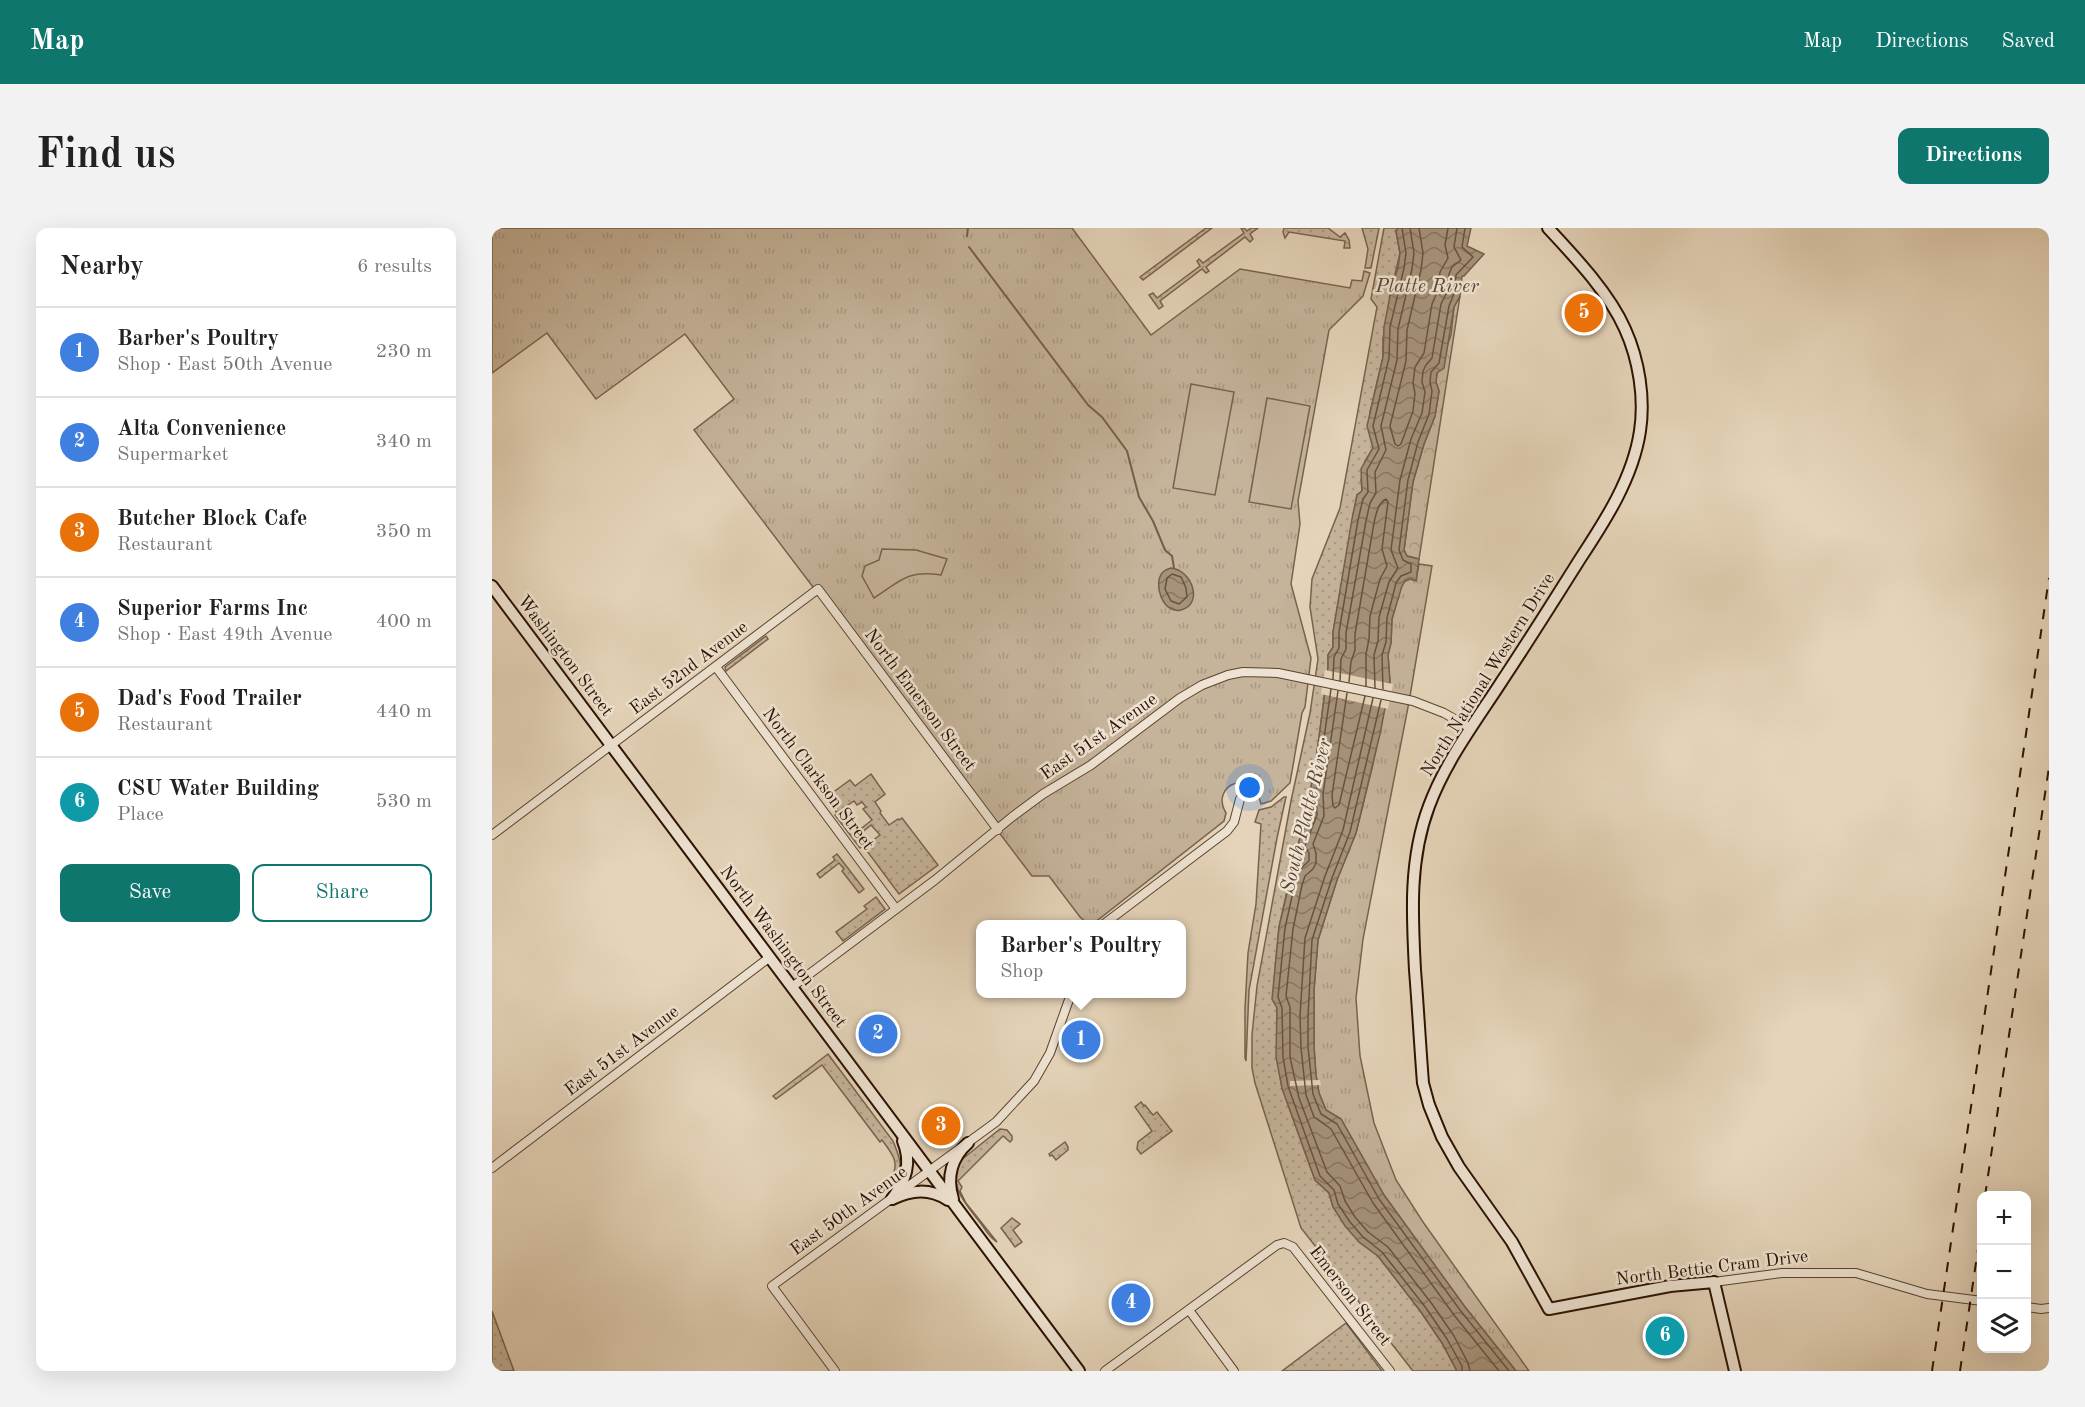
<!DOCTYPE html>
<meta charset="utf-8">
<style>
:root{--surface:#fff;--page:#f2f2f2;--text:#222;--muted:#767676;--line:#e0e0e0;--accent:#0f766e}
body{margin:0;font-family:"Old Standard TT",serif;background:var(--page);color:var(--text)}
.controls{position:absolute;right:18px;bottom:18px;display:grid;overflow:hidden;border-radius:12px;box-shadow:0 6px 24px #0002}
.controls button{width:54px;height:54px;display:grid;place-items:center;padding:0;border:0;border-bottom:2px solid var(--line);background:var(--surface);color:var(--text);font:30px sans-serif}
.you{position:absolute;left:758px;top:560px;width:21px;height:21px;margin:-15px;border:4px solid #fff;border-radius:50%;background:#1a73e8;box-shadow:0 0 0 9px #1a73e833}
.badge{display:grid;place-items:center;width:39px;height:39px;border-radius:50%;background:var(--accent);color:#fff;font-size:20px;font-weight:700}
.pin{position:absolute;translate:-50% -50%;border:3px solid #fff;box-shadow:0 2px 6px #0006}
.popup{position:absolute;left:484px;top:692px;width:210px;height:78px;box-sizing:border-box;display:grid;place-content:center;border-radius:12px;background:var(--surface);filter:drop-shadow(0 2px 4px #0005);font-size:20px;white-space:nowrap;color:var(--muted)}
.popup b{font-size:22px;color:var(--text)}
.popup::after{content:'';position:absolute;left:50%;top:100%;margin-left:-12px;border:12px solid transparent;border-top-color:var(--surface)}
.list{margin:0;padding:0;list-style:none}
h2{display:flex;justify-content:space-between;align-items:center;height:78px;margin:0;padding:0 24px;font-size:26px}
h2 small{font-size:20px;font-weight:400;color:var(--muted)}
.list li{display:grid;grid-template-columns:39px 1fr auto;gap:18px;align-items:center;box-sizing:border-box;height:90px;padding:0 24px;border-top:2px solid var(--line)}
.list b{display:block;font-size:22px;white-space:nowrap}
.list p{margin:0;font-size:20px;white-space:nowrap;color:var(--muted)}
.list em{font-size:20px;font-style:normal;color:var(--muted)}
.actions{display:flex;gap:12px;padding:18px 24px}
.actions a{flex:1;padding:14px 0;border:2px solid var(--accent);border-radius:12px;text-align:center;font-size:21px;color:var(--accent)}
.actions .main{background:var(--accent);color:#fff}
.icon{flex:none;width:33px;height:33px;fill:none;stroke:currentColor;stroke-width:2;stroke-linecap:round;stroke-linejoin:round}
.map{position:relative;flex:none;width:1557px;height:1143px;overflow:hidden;border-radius:12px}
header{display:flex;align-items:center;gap:36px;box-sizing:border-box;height:84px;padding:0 30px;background:var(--accent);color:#fff}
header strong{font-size:28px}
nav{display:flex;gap:33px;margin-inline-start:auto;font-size:21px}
.intro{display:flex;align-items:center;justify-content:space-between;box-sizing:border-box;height:144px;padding:0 36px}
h1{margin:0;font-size:42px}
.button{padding:15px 27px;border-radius:12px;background:var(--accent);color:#fff;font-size:21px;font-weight:700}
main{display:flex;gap:36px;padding:0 36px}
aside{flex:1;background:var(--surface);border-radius:12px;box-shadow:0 6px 24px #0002}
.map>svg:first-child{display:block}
.grass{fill:url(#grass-dots);stroke:#78624e;stroke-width:1.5;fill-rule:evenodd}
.forest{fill:url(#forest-crowns);stroke:#78624e;stroke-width:1.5}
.park{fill:url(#park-tufts);stroke:#78624e;stroke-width:1.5}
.pitch{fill:#c5b39a;stroke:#78624e;stroke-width:1.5}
.water{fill:url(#water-waves);stroke:#755e4a;stroke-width:1.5}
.pier{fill:#e5d4b9}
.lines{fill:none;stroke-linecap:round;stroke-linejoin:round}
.shore{stroke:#68523e;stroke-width:1.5}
.stream{stroke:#755e4a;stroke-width:2}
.street-casing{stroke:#5a422f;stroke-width:10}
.secondary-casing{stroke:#2b1101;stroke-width:14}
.street{stroke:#eee3d2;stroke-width:8}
.secondary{stroke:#eee3d2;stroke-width:10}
.rail{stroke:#2b1101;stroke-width:2;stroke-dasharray:10 10;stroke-linecap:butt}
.labels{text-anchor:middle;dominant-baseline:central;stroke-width:5;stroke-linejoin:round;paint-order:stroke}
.street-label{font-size:18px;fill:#2b1101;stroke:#eee3d2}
.water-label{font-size:20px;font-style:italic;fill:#5c4531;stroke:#eee3d2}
</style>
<header>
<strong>Map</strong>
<nav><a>Map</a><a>Directions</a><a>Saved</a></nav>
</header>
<div class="intro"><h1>Find us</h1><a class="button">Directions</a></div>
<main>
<aside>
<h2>Nearby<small>6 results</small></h2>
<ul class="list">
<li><span class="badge" style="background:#3f7fe0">1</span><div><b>Barber's Poultry</b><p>Shop · East 50th Avenue</p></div><em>230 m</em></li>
<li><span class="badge" style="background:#3f7fe0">2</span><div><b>Alta Convenience</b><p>Supermarket</p></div><em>340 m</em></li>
<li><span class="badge" style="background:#e8710a">3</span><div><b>Butcher Block Cafe</b><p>Restaurant</p></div><em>350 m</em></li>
<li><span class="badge" style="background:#3f7fe0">4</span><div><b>Superior Farms Inc</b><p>Shop · East 49th Avenue</p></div><em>400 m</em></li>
<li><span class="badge" style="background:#e8710a">5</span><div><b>Dad's Food Trailer</b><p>Restaurant</p></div><em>440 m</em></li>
<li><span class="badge" style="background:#0f9aa8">6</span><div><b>CSU Water Building</b><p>Place</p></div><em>530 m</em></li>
</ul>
<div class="actions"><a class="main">Save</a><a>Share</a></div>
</aside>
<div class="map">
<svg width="1557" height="1143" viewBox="0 0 1557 1143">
<defs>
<pattern id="grass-dots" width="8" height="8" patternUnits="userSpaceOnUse" patternTransform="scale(1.5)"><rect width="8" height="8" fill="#c5b39a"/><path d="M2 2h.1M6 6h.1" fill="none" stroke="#a99983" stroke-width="1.8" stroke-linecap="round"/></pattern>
<pattern id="forest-crowns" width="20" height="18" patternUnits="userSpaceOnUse" patternTransform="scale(1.5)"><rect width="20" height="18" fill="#c5b39a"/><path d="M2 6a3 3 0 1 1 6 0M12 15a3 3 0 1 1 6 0" fill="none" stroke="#a99983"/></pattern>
<pattern id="park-tufts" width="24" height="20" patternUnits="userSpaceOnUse" patternTransform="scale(1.5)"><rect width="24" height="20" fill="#c5b39a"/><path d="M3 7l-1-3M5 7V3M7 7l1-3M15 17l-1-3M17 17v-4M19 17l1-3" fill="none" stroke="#a99983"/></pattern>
<pattern id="water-waves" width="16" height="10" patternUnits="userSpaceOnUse" patternTransform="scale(1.5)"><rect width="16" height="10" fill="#a6927a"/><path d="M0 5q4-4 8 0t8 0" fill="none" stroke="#877662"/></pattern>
</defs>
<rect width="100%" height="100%" fill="#e5d4b9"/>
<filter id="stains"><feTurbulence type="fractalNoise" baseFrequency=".00333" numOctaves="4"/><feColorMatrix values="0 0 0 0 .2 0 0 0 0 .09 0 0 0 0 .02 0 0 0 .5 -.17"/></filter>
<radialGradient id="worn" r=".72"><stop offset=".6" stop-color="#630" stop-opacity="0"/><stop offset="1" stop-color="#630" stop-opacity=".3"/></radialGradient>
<g class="grass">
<path d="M714,0H720L651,52L648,49Z"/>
<path d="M749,0H752L755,3L759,0H766L758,6L761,11L758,14L753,9L714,39L717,43L714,45L710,41L668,73L671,78L667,81L657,67L661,65L665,70L708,38L705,33L707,31L711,35L752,5Z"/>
<path d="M792,0H836L848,9L853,5L857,12L858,20H852L853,13L797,4L793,10L791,4Z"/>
<path d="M870,0H887L879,40H873L876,21Z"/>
<path d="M892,0H906L904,3L908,25L899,63L891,111V129L878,184L881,220L873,233L869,252L870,263L865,267L841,404V419L836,427V440L826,517L818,566L819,586L807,613L806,623L811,627V633L797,654L787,699L782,754L785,780V829L790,860L823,952L837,965L841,979L867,1014L886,1028L929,1084L950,1115L965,1143H921L809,1000L763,855L760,840V807L765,758L799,573L818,485L826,431L818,379L820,351L848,280L885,79L879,71Z"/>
<path d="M274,408L276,411L234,443L233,439Z"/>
<path d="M379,546L393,566L383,574L389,583L388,585L397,597L406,591L407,592L410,590L446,637L407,666L372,619L388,607L379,597L368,606L370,609L368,612L372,617L368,620L343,587L345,585L332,568L338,564L340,565L358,552L363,558ZM362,573L365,577L370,574L374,579L371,581L380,592L366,603L358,592L355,594L346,584Z"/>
<path d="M792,569H794L785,610L757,762L754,833L753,830V780L756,725L764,676L769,596L763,594L767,582L779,579Z"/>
<path d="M345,626L372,661L367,665L350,643L352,641L347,635L328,650L325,646L343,632L341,629Z"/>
<path d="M384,669L393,681L351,713L344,704L375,681L372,678Z"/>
<path d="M336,826L401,913C407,928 414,941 400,956L397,951C410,937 400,925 390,912L388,914L330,837L284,871L281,868Z"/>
<path d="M649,874L652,878L653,877L661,887L665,884L680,903L649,926L645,921L646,914L660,903L643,879Z"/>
<path d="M508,901L515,902L520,908V912L518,914L511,908L466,953L470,959L468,963L474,975L505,1014C498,1010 494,1003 490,997C476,978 454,958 468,933Z"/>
<path d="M573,914L576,919V922L564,932L560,927L558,928L557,926Z"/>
<path d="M520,990L528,996L521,1002L530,1014L523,1019L509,1000Z"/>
<path d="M0,1083L22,1143H4L0,1137Z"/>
<path d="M854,1095L890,1143H790Z"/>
</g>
<path class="forest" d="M968,68L927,331L915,328L912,322L921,254L932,216L943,188L947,163L944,154L945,145L959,107L962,79Z"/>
<g class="park">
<path d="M0,0H580L659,107L748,41L858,60L860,52L870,53L872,43L878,45L871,68L837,102L806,273L808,296L799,356L819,430L813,479L810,485L798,555L779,573L769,576C761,538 717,557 734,585L732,593L602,695H595L588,689L557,648H540L202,202L242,171L193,106L104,171L55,105L0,145Z"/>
<path d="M927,336L940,338L917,474L871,711L864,770L868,828L882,895L904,952L931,994L1037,1143H1024L973,1079L892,967L849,891L834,882L827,865L824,847L822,819V762L826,712L845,652L864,605L881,536L898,454L896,427L899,415L900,391L909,358L913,353L918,351L924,352Z"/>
</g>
<g class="pitch">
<path d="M699,156L742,164L723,267L681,260Z"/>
<path d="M775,170L818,178L799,281L757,274Z"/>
<path d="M390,321L424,322L455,331L449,347C414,342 409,353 382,370L370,348L373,338L387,332Z"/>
</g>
<g class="water">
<path d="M906,0H979L975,18L992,26L972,48H970L968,68L962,79L952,140L945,145L944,154L947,163L943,188L932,216L921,254L912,322L915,328L927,331L924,353L918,351L913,353L910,358L900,391L899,415L896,427L898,454L888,506L864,605L845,652L826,712L822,762V819L824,847L827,865L834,882L849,891L892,967L973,1079L1024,1143H965L950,1115L929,1084L886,1028L867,1014L853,998L841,979L837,965L823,952L790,860L784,829L785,780L780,771L787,699L801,639L811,632V627L806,623L807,613L819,586L818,566L826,517L836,440V427L841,419V404L860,291L865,267L870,263L869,241L881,220L875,198L891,129L892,99L899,63L906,39L908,25L904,3Z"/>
<path d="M679,340C700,342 712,376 689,382C671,387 660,355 671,344C673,342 676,341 679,340Z"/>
</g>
<g class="pier">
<path d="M833,442L901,456L896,481L829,466Z"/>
<path d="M828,852L829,857L798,858V853Z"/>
</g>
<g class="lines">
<g class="shore">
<path d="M927,0L931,25L929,42L915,102L914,133L898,198L903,216L906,218L909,216L921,183L923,165L921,155L923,139L932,125L940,76L946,62L948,44L956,30L953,17L956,0"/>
<path d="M680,346L689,349L694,360L695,369L687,376L679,373L673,361L675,350Z"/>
<path d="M841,451L842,429L847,420V404L866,292L871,271L876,264L875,242L887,221L881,198L897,130L898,99L912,40L914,25L910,0"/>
<path d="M848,453L849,431L854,421V405L874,293L878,275L884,265L883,244L894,222L889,198L905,132L906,101L920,41L922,25L918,0"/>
<path d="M857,454L859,434L863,422V406L882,295C884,286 886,275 894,271L896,274L890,321L895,338L888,351L878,388L877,411L874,426V458"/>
<path d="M883,460L882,427L886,413L887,389L897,354L906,340L899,322L908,252L919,211L930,185L933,164L930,154L931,143L934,137L940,130L949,76L955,64L957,46L960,39L969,32L962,19L965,0"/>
<path d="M839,461L824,566L825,587L813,618L817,625V633L806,643L803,655L793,700L786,769L790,780L791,829L796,858L828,948L842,962L846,976L858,994L871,1009L890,1024L934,1080L955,1111L970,1138V1143"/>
<path d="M891,461L890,427L894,414L895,390L904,355L909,348L919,344V336L911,332L907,322L916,252L926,214L937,186L940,163L938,154L939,144L947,135L957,78L962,66L964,47L981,29L970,19L973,0"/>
<path d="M846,463L831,566L832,588L821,616L824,625V635L821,641L813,648L810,657L801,701L794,768L798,779V829L807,870L835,944L848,958L853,973L863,989L876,1004L896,1019L940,1076L962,1108L976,1135L978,1143"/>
<path d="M855,465L840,567L841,578L843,580L847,577L873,468"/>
<path d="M881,470L851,602L833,648L813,710L808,788L809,820L814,867L822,889L839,901L881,975L962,1087L1007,1143"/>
<path d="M889,472L858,604L840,650L820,712L816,788V819L821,866L829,886L845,896L887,971L968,1082L1017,1143"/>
</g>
<g class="stream">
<path d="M475,8L476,0"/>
<path d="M477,19L596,177L610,189L635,223L647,269L661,293L673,322L680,328L682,340"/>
</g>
<defs>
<g id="street">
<path d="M224,439L404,681"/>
<path d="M0,607L326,361L506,602"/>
<path d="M612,696L735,603L742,594L748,571"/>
<path d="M300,759L443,652L520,589L551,566L599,537L688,470L710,457L736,447L751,444L786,445L921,473L952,485L978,500"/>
<path d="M0,940L278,729"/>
<path d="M1222,1054L1290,1045H1364L1435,1066L1490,1073"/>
<path d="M1534,1079L1549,1081L1557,1080"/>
<path d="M697,1082L742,1143"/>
<path d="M343,1143L280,1058L504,894L542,853L558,825L579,766"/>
<path d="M613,1143L785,1017L792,1015L801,1019L898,1143"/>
</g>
<g id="secondary">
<path d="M1056,0C1083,29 1117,65 1133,101C1147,132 1153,170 1148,203C1141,250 1113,293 1088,331C1061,374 1034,417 1006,459C981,497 953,535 937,578C917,631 920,686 923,742C926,779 928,817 931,855L937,877L950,909L967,939L1020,1014L1057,1081L1178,1058L1222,1054L1243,1143"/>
<path d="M0,358L587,1143"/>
<path d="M400,971C414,952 420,935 411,913"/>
<path d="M400,971C420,962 437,960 456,972"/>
<path d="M461,971C454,949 460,929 476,915"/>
</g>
</defs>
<use href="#street" class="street-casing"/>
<use href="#secondary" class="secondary-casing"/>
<use href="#street" class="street"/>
<use href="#secondary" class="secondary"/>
<g class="rail">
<path d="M1493,968L1557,539"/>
<path d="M1440,1143L1557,350"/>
<path d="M1468,1143L1490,994"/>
</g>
</g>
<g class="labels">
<g class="street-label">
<text transform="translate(73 428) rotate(53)">Washington Street</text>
<text transform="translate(197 440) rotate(-37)">East 52nd Avenue</text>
<text transform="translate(996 447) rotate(-58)">North National Western Drive</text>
<text transform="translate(428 472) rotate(53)">North Emerson Street</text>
<text transform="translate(607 509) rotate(-35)">East 51st Avenue</text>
<text transform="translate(326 551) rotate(53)">North Clarkson Street</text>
<text transform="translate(291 719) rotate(53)">North Washington Street</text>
<text transform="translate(130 823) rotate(-37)">East 51st Avenue</text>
<text transform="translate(357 983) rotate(-36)">East 50th Avenue</text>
<text transform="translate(1220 1040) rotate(-7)">North Bettie Cram Drive</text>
<text transform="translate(858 1068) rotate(52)">Emerson Street</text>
</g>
<g class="water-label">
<text x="935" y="59">Platte River</text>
<text transform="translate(815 588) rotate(-76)">South Platte River</text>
</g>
</g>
<rect width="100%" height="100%" filter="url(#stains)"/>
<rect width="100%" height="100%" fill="url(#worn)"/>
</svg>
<div class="controls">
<button>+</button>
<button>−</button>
<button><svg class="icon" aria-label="layers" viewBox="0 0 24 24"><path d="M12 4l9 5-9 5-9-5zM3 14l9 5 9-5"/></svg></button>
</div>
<div class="you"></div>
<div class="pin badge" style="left:589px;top:812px;background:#3f7fe0">1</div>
<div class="popup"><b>Barber's Poultry</b>Shop</div>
<div class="pin badge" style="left:386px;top:806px;background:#3f7fe0">2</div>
<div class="pin badge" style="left:449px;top:898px;background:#e8710a">3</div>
<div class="pin badge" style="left:639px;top:1075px;background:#3f7fe0">4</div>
<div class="pin badge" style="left:1092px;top:85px;background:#e8710a">5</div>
<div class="pin badge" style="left:1173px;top:1108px;background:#0f9aa8">6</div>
</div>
</main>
